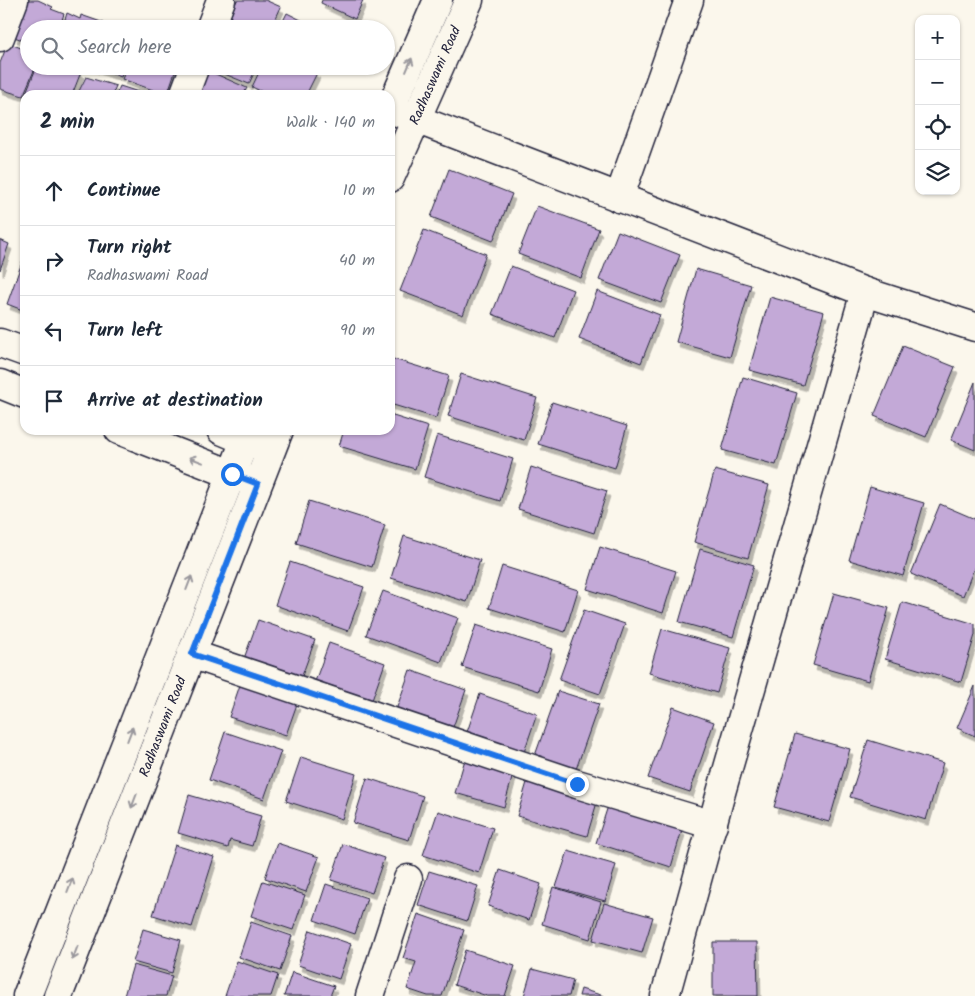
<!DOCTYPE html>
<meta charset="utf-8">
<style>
:root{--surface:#fff;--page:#f6f6f7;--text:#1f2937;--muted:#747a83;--line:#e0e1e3}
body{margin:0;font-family:Kalam,sans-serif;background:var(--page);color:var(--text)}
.controls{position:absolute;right:15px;top:15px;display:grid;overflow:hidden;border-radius:10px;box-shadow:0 1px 4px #0004}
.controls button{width:45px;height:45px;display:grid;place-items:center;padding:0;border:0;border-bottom:1px solid var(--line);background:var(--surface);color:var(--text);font:25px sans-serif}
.stop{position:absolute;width:15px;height:15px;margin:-11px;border:4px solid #1a73e8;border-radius:50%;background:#fff}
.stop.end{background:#1a73e8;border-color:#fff;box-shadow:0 1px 5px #0008}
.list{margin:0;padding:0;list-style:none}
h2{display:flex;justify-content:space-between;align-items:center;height:65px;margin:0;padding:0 20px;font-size:21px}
h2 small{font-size:16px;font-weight:400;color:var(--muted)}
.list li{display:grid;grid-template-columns:32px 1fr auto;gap:15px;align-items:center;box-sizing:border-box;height:70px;padding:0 20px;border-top:1px solid var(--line)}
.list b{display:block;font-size:19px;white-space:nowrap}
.list p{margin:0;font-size:16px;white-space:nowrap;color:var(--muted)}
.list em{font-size:16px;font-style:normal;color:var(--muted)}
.icon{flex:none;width:28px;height:28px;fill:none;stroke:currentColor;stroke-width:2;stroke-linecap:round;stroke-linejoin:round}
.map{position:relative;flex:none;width:975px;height:996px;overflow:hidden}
.search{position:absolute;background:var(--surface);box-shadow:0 1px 4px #0004;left:20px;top:20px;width:375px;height:55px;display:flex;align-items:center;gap:12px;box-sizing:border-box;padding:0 18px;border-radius:28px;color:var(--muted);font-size:19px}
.panel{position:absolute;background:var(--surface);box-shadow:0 1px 4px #0004;left:20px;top:90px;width:375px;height:345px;border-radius:15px}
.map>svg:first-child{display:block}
.building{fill:#c3a9d7;stroke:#22223b;filter:url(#shadow)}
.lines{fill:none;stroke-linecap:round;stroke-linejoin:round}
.minor-casing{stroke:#22223b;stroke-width:31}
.tertiary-casing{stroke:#22223b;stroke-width:31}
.minor{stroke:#fbf7ec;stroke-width:28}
.tertiary{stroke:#fbf7ec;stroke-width:28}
.oneway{stroke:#99979c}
.route{stroke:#1a73e8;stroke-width:6}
.labels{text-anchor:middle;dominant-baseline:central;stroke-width:4;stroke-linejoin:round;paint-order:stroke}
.street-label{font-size:14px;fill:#22223b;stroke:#fbf7ec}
</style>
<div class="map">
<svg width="975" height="996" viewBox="0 0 975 996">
<defs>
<filter id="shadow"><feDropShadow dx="3" dy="5.5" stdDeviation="0" flood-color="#0004"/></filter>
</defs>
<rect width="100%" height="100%" fill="#fbf7ec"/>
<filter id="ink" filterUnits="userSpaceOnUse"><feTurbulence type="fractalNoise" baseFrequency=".02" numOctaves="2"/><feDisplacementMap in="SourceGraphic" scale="10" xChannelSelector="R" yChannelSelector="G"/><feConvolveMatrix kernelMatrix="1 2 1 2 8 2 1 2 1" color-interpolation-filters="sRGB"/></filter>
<g filter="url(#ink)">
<g class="building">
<path d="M26,0H38L53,7L51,9L64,14L59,29H29V42L14,37Z"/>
<path d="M237,0H265L281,7L271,29H241L227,24Z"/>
<path d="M322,0H363L355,19L321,3Z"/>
<path d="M67,13L80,19L81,15L104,23L101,29H62Z"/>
<path d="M287,13L319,29H279Z"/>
<path d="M8,43L29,51V66H36L23,96L0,89V63Z"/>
<path d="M37,66H68L81,72L72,95H25Z"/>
<path d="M90,66H125L121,77Z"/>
<path d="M128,66H177L167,95L122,79Z"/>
<path d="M210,66H257L249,84L210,68Z"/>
<path d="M262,66H303L317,73L306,95H269L252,87Z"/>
<path d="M209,71L247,88L243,95H197Z"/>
<path d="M86,77L116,86L112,95H77Z"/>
<path d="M120,86L148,95H116Z"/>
<path d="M449,169L512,194L493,241L431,217Z"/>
<path d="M537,206L599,229L581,278L518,254Z"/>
<path d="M424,230L486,254L463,315L400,291Z"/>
<path d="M618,231L680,255L661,303L599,280Z"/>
<path d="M0,240L9,244L0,270Z"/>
<path d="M25,254V311L7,304Z"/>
<path d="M511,266L573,290L555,338L492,314Z"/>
<path d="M696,269L751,285L730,357L676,342Z"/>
<path d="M597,291L660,315L641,363L579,339Z"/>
<path d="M770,297L824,312L803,385L749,370Z"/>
<path d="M903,346L955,367L926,437L874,416Z"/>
<path d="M390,358L449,376L436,418L390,404Z"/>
<path d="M461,374L537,398L524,440L448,416Z"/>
<path d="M743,377L797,393L776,465L722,450Z"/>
<path d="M975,382V450L951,440Z"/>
<path d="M552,402L627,426L615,468L538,444Z"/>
<path d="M390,415L428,427L415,469L339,446L344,430H390Z"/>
<path d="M437,435L513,459L500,501L424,477Z"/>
<path d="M531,467L607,491L594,533L518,509Z"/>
<path d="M715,470L769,485L748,558L694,542Z"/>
<path d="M870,487L924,503L903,576L849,560Z"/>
<path d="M309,501L385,525L372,567L296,543Z"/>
<path d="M940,504L975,519V566L963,596L911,574Z"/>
<path d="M404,536L480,560L467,602L391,578Z"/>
<path d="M600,547L676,571L663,613L587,589Z"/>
<path d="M700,549L754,565L733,637L679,622Z"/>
<path d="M290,562L364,587L348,631L275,605Z"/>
<path d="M502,566L578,590L565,632L489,608Z"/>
<path d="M383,591L458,618L441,662L366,635Z"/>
<path d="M834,593L889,608L868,681L813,665Z"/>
<path d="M902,602L975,624V635L961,682L885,659Z"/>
<path d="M584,610L625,624L600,694L559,680Z"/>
<path d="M258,620L315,640L299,684L242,664Z"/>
<path d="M476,625L552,649L539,691L462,667Z"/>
<path d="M662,629L730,648L717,693L649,673Z"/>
<path d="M329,643L385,663L370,706L313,687Z"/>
<path d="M410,670L466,690L451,733L395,713Z"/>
<path d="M240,685L297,704L286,735L229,717Z"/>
<path d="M975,686V736L957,728Z"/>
<path d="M558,691L599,704L574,775L533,761Z"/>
<path d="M480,694L537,714L522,758L465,738Z"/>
<path d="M673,707L714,722L690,792L648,778Z"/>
<path d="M225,732L281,751L264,799L209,780Z"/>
<path d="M795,734L850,749L829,822L774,807Z"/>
<path d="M868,740L943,763L926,820L850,797Z"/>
<path d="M466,756L514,771L504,807L455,793Z"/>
<path d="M301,757L356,774L342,819L286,801Z"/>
<path d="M367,778L423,796L409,840L353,823Z"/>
<path d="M528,779L598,799L587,836L517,816Z"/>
<path d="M189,795L261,816L252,846L230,840L228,848L178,833Z"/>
<path d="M608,806L682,830L671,867L596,843Z"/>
<path d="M438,811L493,828L479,873L423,855Z"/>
<path d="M277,843L319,857L306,892L265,878Z"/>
<path d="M343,844L384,858L372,893L331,880Z"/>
<path d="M175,845L214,857L192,927L153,915Z"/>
<path d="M568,851L616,865L605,901L556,887Z"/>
<path d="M500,870L541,884L529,920L488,906Z"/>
<path d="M429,871L478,886L467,921L418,905Z"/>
<path d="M263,881L305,895L293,930L251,916Z"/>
<path d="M326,884L367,898L355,934L314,920Z"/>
<path d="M553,887L601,902L590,939L542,924Z"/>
<path d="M604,903L653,917L642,953L593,940Z"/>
<path d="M418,914L464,930L442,996H428L407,989L416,962L403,958Z"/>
<path d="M251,922L292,936L280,971L239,957Z"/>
<path d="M143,929L181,940L172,973L133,962Z"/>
<path d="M310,930L351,944L339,979L298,965Z"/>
<path d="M713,942H757L758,996H713Z"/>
<path d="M465,950L515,966L505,996H487L454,985Z"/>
<path d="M237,961L278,975L271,996H225Z"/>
<path d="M133,965L172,976L166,996H124Z"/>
<path d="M532,969L573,980L569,996H524Z"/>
<path d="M292,972L334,986L330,996H284Z"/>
<path d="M581,989L604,996H579Z"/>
</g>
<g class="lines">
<defs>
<g id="minor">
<path d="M210,29L221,0"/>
<path d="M0,37L14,0"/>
<path d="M184,95L195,66"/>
<path d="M395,111L865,292L722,789L665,996"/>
<path d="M619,198L689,0"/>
<path d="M865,292L975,327"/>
<path d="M191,654L577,784L713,825"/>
<path d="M370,996L408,879"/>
</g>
<g id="tertiary">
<path d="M390,110L438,0"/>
<path id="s1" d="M390,178L469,0"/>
<path d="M0,343L25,352"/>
<path d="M0,384L25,394"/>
<path d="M119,430L249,481"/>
<path d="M221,430L261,447"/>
<path d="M27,996L249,430"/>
<path id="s2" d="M58,996L279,430"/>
</g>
</defs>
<use href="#minor" class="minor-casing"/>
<use href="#tertiary" class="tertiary-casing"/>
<use href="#minor" class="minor"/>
<use href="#tertiary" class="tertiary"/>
</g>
<defs><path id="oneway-shaft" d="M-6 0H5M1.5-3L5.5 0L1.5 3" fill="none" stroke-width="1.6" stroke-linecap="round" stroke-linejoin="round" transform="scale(1.25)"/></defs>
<g class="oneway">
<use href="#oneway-shaft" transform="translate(409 65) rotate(-67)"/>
<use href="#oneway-shaft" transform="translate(196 460) rotate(-159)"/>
<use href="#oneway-shaft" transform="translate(189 583) rotate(-69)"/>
<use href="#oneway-shaft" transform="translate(130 734) rotate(-69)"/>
<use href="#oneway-shaft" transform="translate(134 801) rotate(111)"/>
<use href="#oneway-shaft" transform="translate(70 885) rotate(-69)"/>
<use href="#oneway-shaft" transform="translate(75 953) rotate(111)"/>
</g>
</g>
<g class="lines" filter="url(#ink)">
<path class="route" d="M232,474L258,484L192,654L577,784"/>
</g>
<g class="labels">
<g class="street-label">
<text stroke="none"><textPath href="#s1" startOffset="112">Radhaswami Road</textPath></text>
<text stroke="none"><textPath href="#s2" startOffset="289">Radhaswami Road</textPath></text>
</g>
</g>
</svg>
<div class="controls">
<button>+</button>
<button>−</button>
<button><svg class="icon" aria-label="locate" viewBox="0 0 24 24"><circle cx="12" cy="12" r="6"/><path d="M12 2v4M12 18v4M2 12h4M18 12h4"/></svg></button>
<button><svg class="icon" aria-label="layers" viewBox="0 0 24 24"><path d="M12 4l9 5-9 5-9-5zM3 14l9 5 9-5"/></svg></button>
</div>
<div class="stop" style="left:232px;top:474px"></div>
<div class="stop end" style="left:577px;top:784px"></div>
<div class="search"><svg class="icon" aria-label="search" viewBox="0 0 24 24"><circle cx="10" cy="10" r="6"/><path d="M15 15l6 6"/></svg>Search here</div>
<section class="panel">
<h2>2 min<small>Walk · 140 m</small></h2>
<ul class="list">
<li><svg class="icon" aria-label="ahead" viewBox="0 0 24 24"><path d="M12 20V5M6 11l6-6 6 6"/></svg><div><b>Continue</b></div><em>10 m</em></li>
<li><svg class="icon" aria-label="right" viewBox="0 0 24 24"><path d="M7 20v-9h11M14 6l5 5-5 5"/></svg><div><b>Turn right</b><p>Radhaswami Road</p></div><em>40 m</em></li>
<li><svg class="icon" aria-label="left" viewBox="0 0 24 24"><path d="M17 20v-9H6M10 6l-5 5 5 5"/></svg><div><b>Turn left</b></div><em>90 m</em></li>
<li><svg class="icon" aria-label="arrive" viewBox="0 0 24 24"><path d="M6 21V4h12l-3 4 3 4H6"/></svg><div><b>Arrive at destination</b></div></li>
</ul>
</section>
</div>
